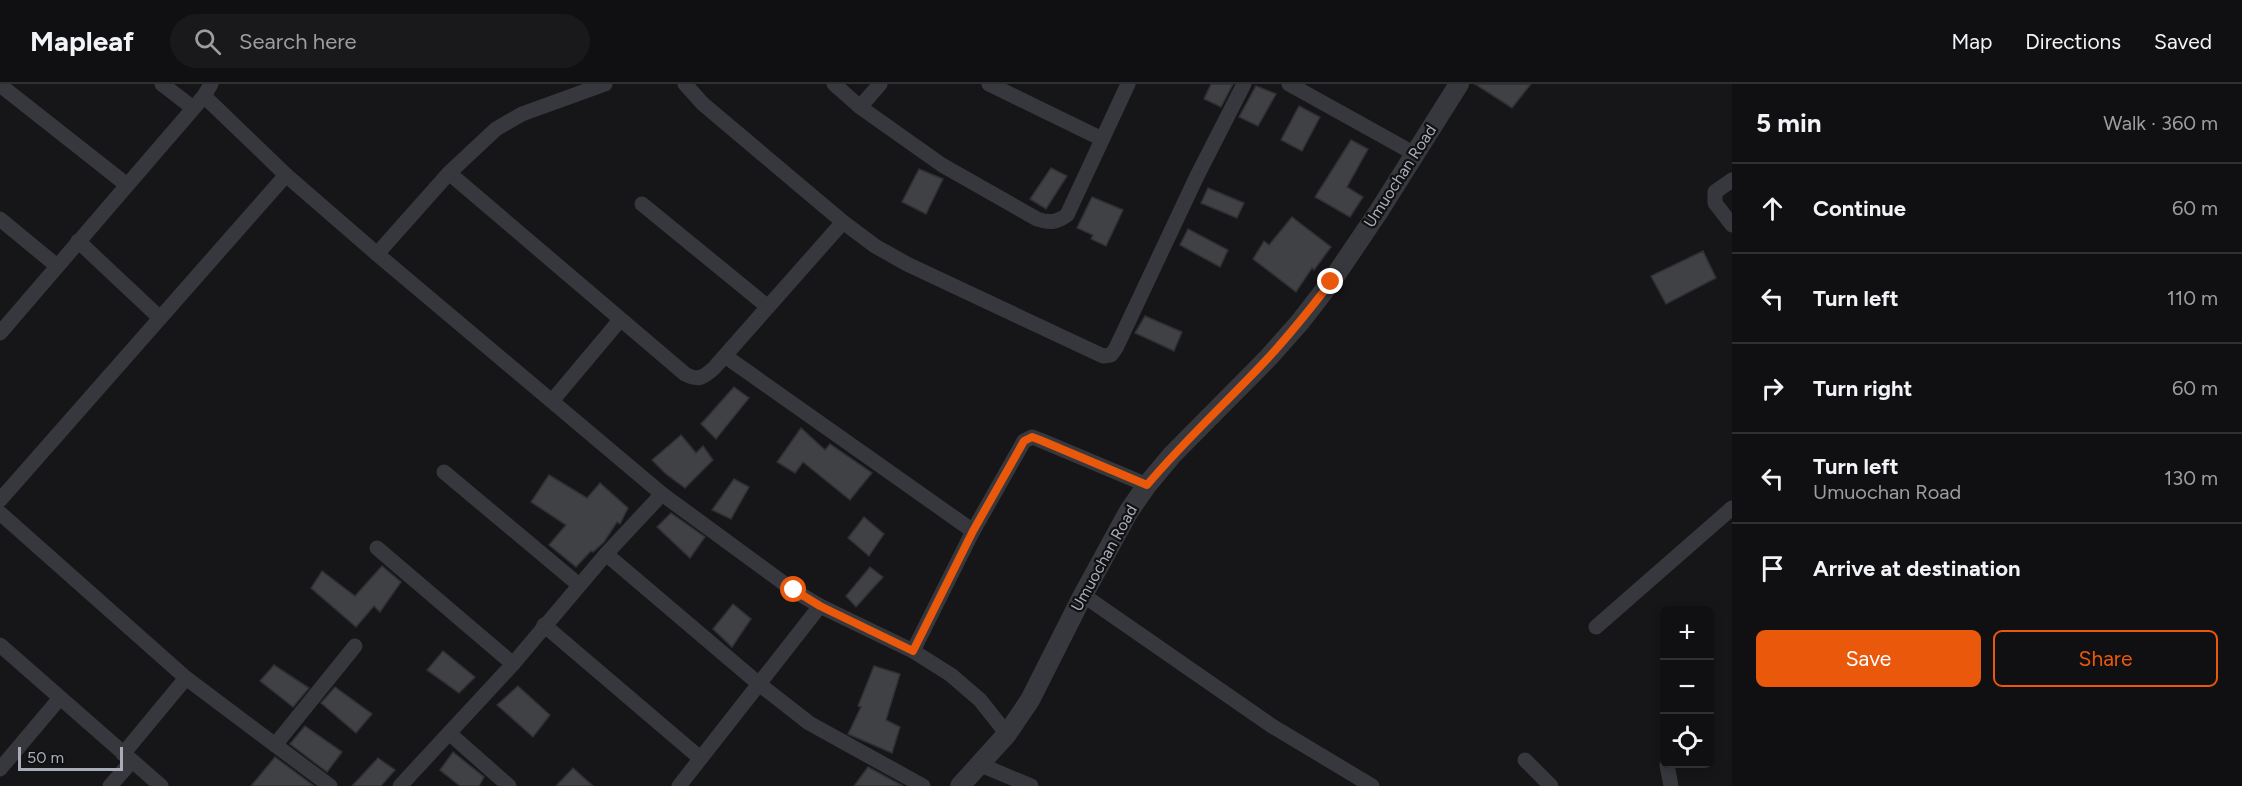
<!DOCTYPE html>
<meta charset="utf-8">
<style>
:root{--surface:#101012;--page:#19191b;--text:#f1f3f6;--muted:#9c9d9f;--line:#303032;--accent:#ea580c}
body{margin:0;font-family:Figtree,sans-serif;background:var(--page);color:var(--text)}
.controls{position:absolute;right:18px;bottom:18px;display:grid;overflow:hidden;border-radius:9px;box-shadow:0 3px 9px #0003}
.controls button{width:54px;height:54px;display:grid;place-items:center;padding:0;border:0;border-bottom:2px solid var(--line);background:var(--surface);color:var(--text);font:30px sans-serif}
.scale{position:absolute;left:18px;bottom:15px;width:105px;box-sizing:border-box;padding-left:6px;border:3px solid #a8adb8;border-top:0;font-size:16px;line-height:21px;white-space:nowrap;color:#a8adb8;-webkit-text-stroke:4px #111113;paint-order:stroke}
.stop{position:absolute;width:18px;height:18px;margin:-14px;border:4px solid #ea580c;border-radius:50%;background:#fff}
.stop.end{background:#ea580c;border-color:#fff;box-shadow:0 2px 6px #0008}
.list{margin:0;padding:0;list-style:none}
h2{display:flex;justify-content:space-between;align-items:center;height:78px;margin:0;padding:0 24px;font-size:26px}
h2 small{font-size:20px;font-weight:400;color:var(--muted)}
.list li{display:grid;grid-template-columns:39px 1fr auto;gap:18px;align-items:center;box-sizing:border-box;height:90px;padding:0 24px;border-top:2px solid var(--line)}
.list b{display:block;font-size:22px;white-space:nowrap}
.list p{margin:0;font-size:20px;white-space:nowrap;color:var(--muted)}
.list em{font-size:20px;font-style:normal;color:var(--muted)}
.actions{display:flex;gap:12px;padding:18px 24px}
.actions a{flex:1;padding:14px 0;border:2px solid var(--accent);border-radius:9px;text-align:center;font-size:21px;color:var(--accent)}
.actions .main{background:var(--accent);color:#fff}
.icon{flex:none;width:33px;height:33px;fill:none;stroke:currentColor;stroke-width:2;stroke-linecap:round;stroke-linejoin:round}
.map{position:relative;flex:none;width:1732px;height:702px;overflow:hidden}
header{display:flex;align-items:center;gap:36px;box-sizing:border-box;height:84px;padding:0 30px;background:var(--surface);border-bottom:2px solid var(--line)}
header strong{font-size:28px}
nav{display:flex;gap:33px;margin-inline-start:auto;font-size:21px}
.search{width:420px;height:54px;background:var(--page);display:flex;align-items:center;gap:15px;box-sizing:border-box;padding:0 21px;border-radius:33px;color:var(--muted);font-size:22px}
main{display:flex}
aside{flex:1;background:var(--surface)}
.map>svg:first-child{display:block}
.building{fill:#404145;stroke:#303034;stroke-width:1.5}
.lines{fill:none;stroke-linecap:round;stroke-linejoin:round}
.minor{stroke:#37383d;stroke-width:15}
.tertiary{stroke:#37383d;stroke-width:20}
.route{stroke:#ea580c;stroke-width:8}
.labels{text-anchor:middle;dominant-baseline:central;stroke-width:4.5;stroke-linejoin:round;paint-order:stroke}
.street-label{font-size:16px;fill:#a8adb8;stroke:#111113}
</style>
<header>
<strong>Mapleaf</strong>
<div class="search"><svg class="icon" aria-label="search" viewBox="0 0 24 24"><circle cx="10" cy="10" r="6"/><path d="M15 15l6 6"/></svg>Search here</div>
<nav><a>Map</a><a>Directions</a><a>Saved</a></nav>
</header>
<main>
<div class="map">
<svg width="1732" height="702" viewBox="0 0 1732 702">
<rect width="100%" height="100%" fill="#161618"/>
<g class="building">
<path d="M1211,0H1233L1221,23L1204,15Z"/>
<path d="M1475,0H1531L1512,24Z"/>
<path d="M1256,2L1276,10L1258,42L1239,33Z"/>
<path d="M1299,22L1320,33L1302,67L1281,56Z"/>
<path d="M1351,56L1368,65L1347,103L1363,113L1350,133L1315,113Z"/>
<path d="M1051,84L1067,92L1046,125L1030,115Z"/>
<path d="M919,85L943,95L926,130L902,118Z"/>
<path d="M1208,104L1244,119L1237,134L1201,119Z"/>
<path d="M1092,113L1123,126L1106,162L1091,155L1093,151L1077,144Z"/>
<path d="M1292,133L1331,163L1314,186L1312,184L1296,208L1253,175L1264,157L1269,161Z"/>
<path d="M1188,145L1228,166L1220,183L1180,161Z"/>
<path d="M1703,167L1716,194L1666,220L1651,192Z"/>
<path d="M1145,232L1182,248L1174,267L1135,249Z"/>
<path d="M734,303L749,314L716,355L701,340Z"/>
<path d="M801,344L825,366L830,360L872,389L850,416L803,378L795,389L777,378Z"/>
<path d="M681,351L696,369L703,362L713,376L685,404L666,390L652,376Z"/>
<path d="M549,391L587,414L600,399L628,424L620,440L617,438L604,458L593,468L591,467L576,483L549,461L566,441L531,418Z"/>
<path d="M734,395L749,403L731,435L712,426Z"/>
<path d="M671,429L705,453L690,474L657,443Z"/>
<path d="M864,433L884,450L869,472L848,454Z"/>
<path d="M382,482L401,498L380,528L374,522L356,543L311,504L322,487L355,512Z"/>
<path d="M870,483L883,493L856,523L846,512Z"/>
<path d="M733,520L751,535L732,563L713,545Z"/>
<path d="M443,567L475,593L459,609L427,586Z"/>
<path d="M274,581L309,604L293,623L260,597Z"/>
<path d="M874,582L900,590L886,636L900,643L892,669L848,650L861,623L858,622Z"/>
<path d="M518,602L550,631L533,653L497,621Z"/>
<path d="M335,603L372,630L356,649L321,619Z"/>
<path d="M305,642L342,668L327,688L290,660Z"/>
<path d="M453,668L484,693L479,702H460L440,686Z"/>
<path d="M275,673L314,702H251Z"/>
<path d="M378,674L395,686L381,702H352Z"/>
<path d="M868,683L903,702H854Z"/>
<path d="M573,684L593,702H556Z"/>
</g>
<g class="lines">
<g class="minor">
<path d="M162,0L193,24"/>
<path d="M685,0L703,20L843,138L875,162L907,180L1103,272L1111,271L1116,264L1197,92L1244,0"/>
<path d="M834,0L860,23L880,0"/>
<path d="M989,0L1102,55"/>
<path d="M1289,0L1415,70"/>
<path d="M0,1L127,101"/>
<path d="M204,12L286,91L377,170L662,410L793,506L820,522L913,567L951,591L980,616L1007,650"/>
<path d="M860,23L942,81L1037,135C1049,139 1056,139 1067,131L1128,0"/>
<path d="M449,89L685,290C698,297 703,294 714,284L843,138"/>
<path d="M1732,96L1715,108V119L1732,141"/>
<path d="M642,120L768,223"/>
<path d="M0,135L57,182"/>
<path d="M78,157L160,234"/>
<path d="M377,170L449,89L496,45L522,30L605,0"/>
<path d="M0,249L204,12L211,0"/>
<path d="M725,272L973,447"/>
<path d="M552,317L620,236"/>
<path d="M444,388L579,501"/>
<path d="M0,416L286,91"/>
<path d="M0,429L186,594L330,702"/>
<path d="M377,464L513,580"/>
<path d="M606,470L759,600L809,639L923,702"/>
<path d="M1083,511L1272,642L1372,702"/>
<path d="M544,541L700,674"/>
<path d="M1596,543L1732,424"/>
<path d="M0,561L161,702"/>
<path d="M913,567L973,447L1024,357L1032,353L1040,356L1147,401"/>
<path d="M449,649L509,702"/>
<path d="M275,661L355,562"/>
<path d="M123,670L186,594"/>
<path d="M1525,676L1551,702"/>
<path d="M981,681L1031,702"/>
<path d="M1667,681L1671,702"/>
<path d="M0,685L60,614"/>
<path d="M110,702L132,677"/>
<path d="M400,702L513,580L606,470L662,410"/>
<path d="M679,702L820,522"/>
</g>
<path class="tertiary" d="M960,702L1007,650L1030,616L1083,511L1129,427L1147,401L1172,371L1268,274L1300,238L1331,198L1379,127L1459,0"/>
</g>
<g class="lines">
<path class="route" d="M794,506L820,522L913,567L973,447L1024,357L1032,353L1040,356L1147,401C1185,356 1229,316 1269,273C1291,249 1311,224 1331,198"/>
</g>
<g class="labels">
<g class="street-label">
<text transform="translate(1400 92) rotate(-57)">Umuochan Road</text>
<text transform="translate(1104 474) rotate(-61)">Umuochan Road</text>
</g>
</g>
</svg>
<div class="controls">
<button>+</button>
<button>−</button>
<button><svg class="icon" aria-label="locate" viewBox="0 0 24 24"><circle cx="12" cy="12" r="6"/><path d="M12 2v4M12 18v4M2 12h4M18 12h4"/></svg></button>
</div>
<div class="scale">50 m</div>
<div class="stop" style="left:794px;top:506px"></div>
<div class="stop end" style="left:1331px;top:198px"></div>
</div>
<aside>
<h2>5 min<small>Walk · 360 m</small></h2>
<ul class="list">
<li><svg class="icon" aria-label="ahead" viewBox="0 0 24 24"><path d="M12 20V5M6 11l6-6 6 6"/></svg><div><b>Continue</b></div><em>60 m</em></li>
<li><svg class="icon" aria-label="left" viewBox="0 0 24 24"><path d="M17 20v-9H6M10 6l-5 5 5 5"/></svg><div><b>Turn left</b></div><em>110 m</em></li>
<li><svg class="icon" aria-label="right" viewBox="0 0 24 24"><path d="M7 20v-9h11M14 6l5 5-5 5"/></svg><div><b>Turn right</b></div><em>60 m</em></li>
<li><svg class="icon" aria-label="left" viewBox="0 0 24 24"><path d="M17 20v-9H6M10 6l-5 5 5 5"/></svg><div><b>Turn left</b><p>Umuochan Road</p></div><em>130 m</em></li>
<li><svg class="icon" aria-label="arrive" viewBox="0 0 24 24"><path d="M6 21V4h12l-3 4 3 4H6"/></svg><div><b>Arrive at destination</b></div></li>
</ul>
<div class="actions"><a class="main">Save</a><a>Share</a></div>
</aside>
</main>
